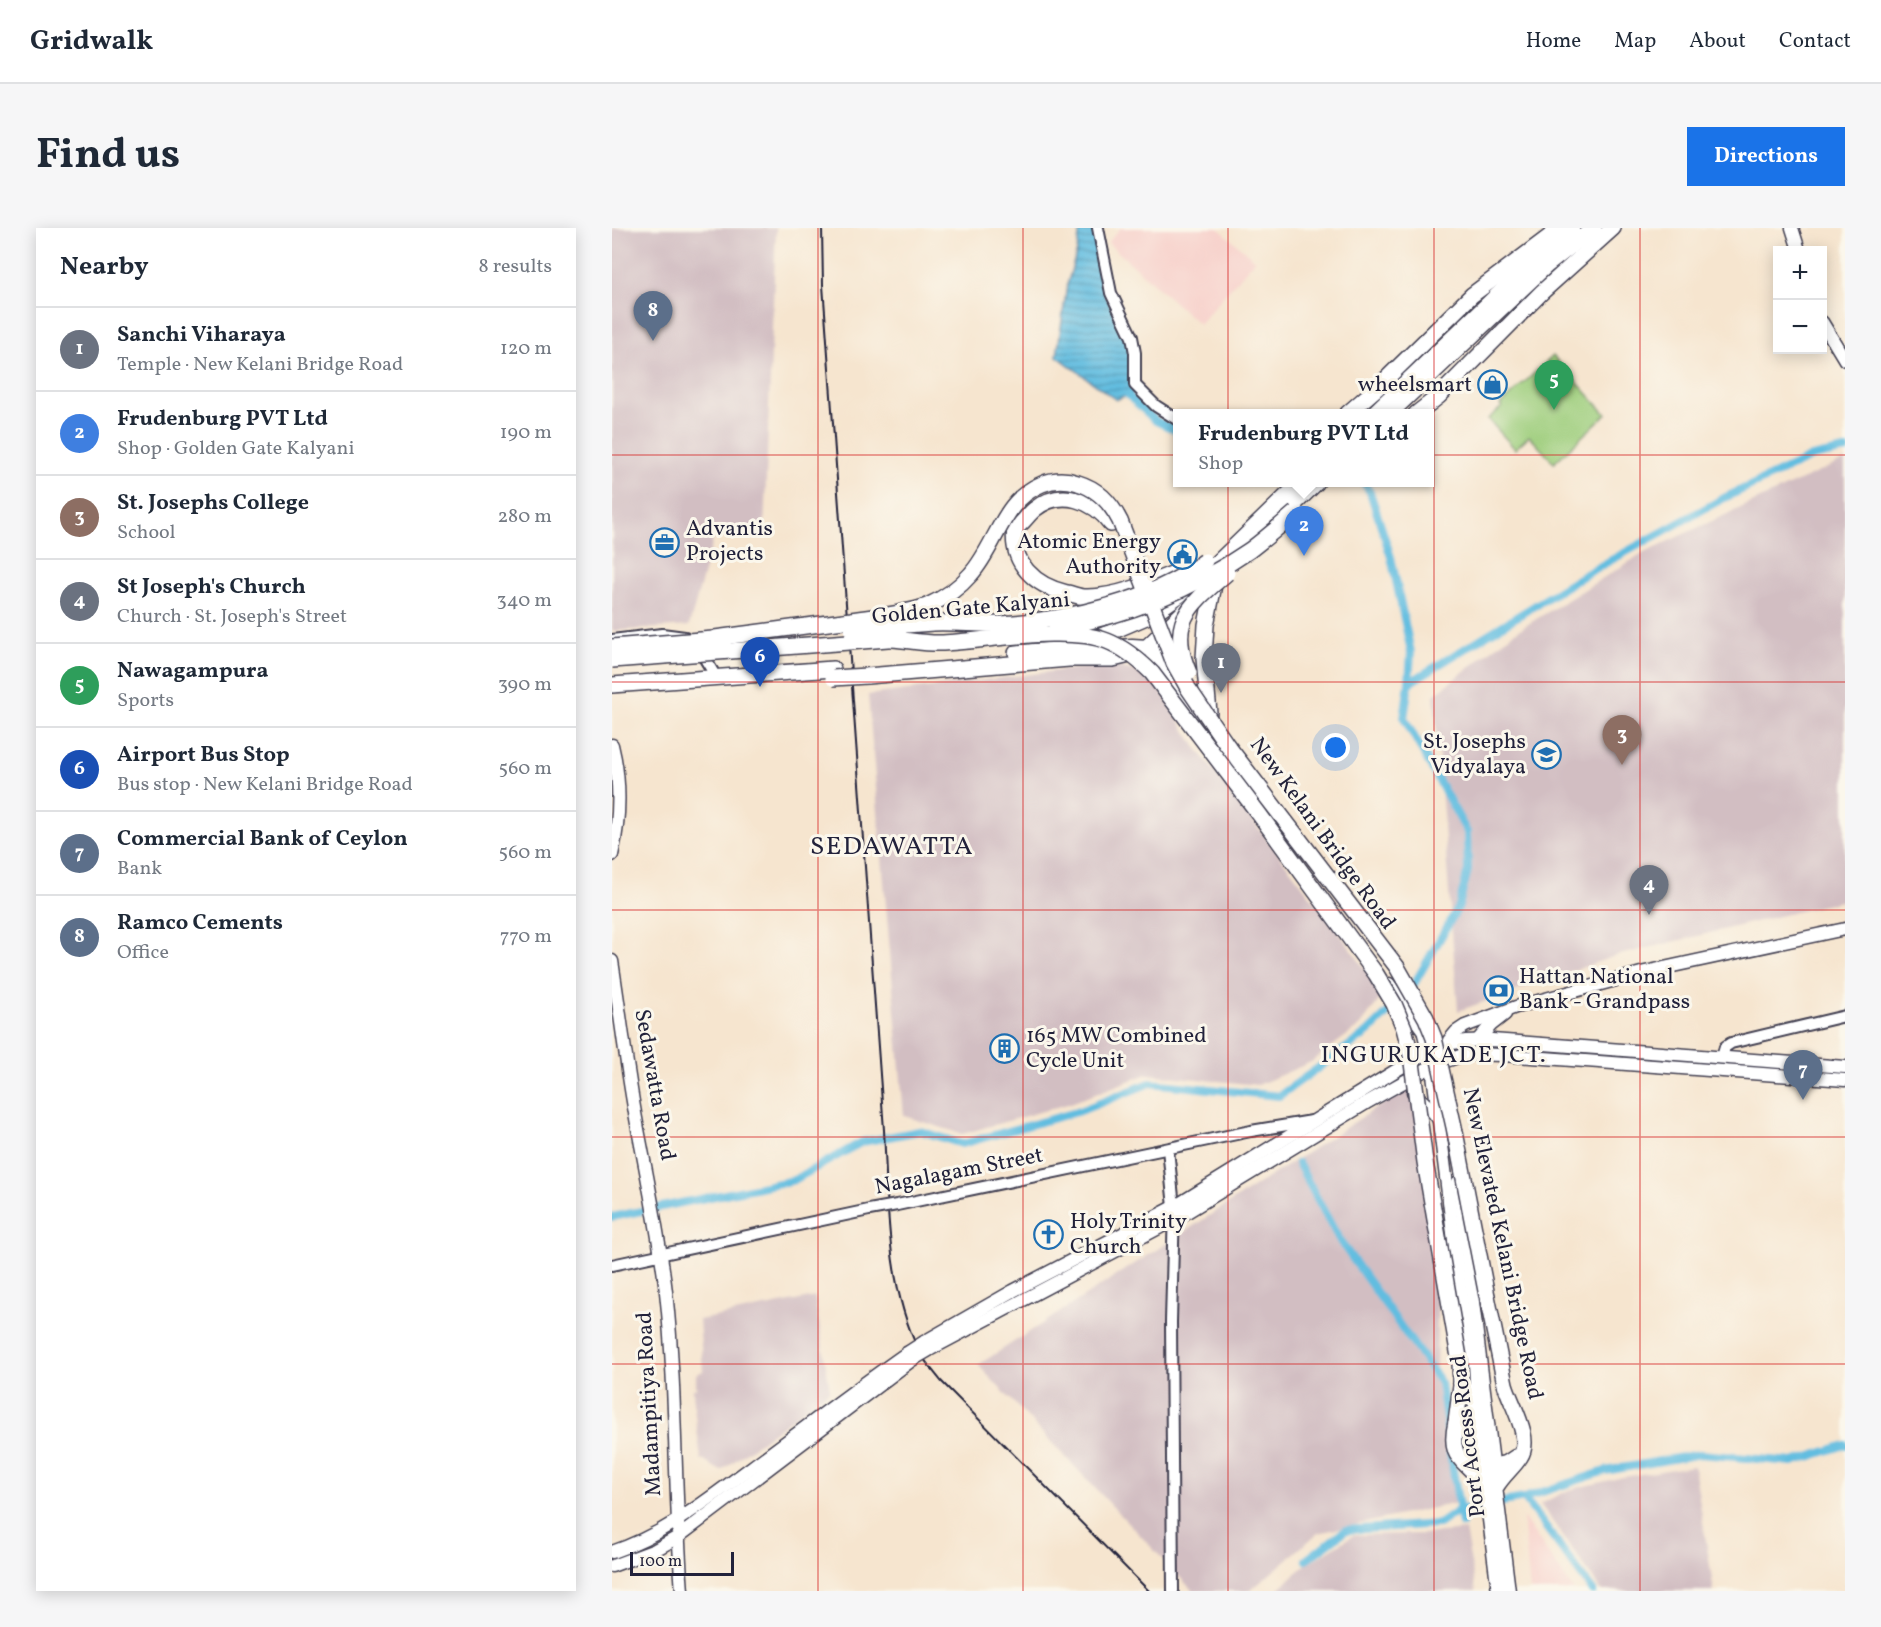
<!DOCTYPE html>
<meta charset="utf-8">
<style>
:root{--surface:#fff;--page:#f6f6f7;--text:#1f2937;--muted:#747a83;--line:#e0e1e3;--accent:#1a73e8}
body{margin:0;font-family:Vollkorn,serif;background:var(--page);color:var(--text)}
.controls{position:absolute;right:18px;top:18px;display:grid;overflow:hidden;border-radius:0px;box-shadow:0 3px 15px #0003}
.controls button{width:54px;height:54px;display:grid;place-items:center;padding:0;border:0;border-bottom:2px solid var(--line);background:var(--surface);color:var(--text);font:30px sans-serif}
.scale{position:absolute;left:18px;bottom:15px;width:104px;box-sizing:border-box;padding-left:6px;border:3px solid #22223b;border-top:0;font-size:16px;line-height:21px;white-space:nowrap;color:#22223b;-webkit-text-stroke:4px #fbf7ec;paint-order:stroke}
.you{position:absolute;left:724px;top:520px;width:21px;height:21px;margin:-15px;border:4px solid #fff;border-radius:50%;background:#1a73e8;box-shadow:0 0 0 9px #1a73e833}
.badge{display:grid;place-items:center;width:39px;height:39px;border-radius:50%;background:var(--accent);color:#fff;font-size:20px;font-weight:700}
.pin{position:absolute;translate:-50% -50px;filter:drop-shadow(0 2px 3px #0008)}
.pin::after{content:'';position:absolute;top:32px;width:21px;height:18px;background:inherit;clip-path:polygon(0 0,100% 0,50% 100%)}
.popup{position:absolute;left:561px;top:181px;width:261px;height:78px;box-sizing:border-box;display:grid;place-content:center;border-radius:0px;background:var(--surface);filter:drop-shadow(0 2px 4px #0005);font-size:20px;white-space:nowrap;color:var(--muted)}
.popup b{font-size:22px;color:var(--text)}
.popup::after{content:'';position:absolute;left:50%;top:100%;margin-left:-12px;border:12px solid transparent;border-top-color:var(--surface)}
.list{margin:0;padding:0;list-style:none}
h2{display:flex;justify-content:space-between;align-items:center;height:78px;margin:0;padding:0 24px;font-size:26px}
h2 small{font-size:20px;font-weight:400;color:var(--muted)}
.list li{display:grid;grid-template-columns:39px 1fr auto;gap:18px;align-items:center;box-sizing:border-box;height:84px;padding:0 24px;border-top:2px solid var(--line)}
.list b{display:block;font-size:22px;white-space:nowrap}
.list p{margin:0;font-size:20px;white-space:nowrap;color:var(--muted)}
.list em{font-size:20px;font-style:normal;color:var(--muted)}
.map{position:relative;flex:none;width:1233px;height:1363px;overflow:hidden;border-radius:0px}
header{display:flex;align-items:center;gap:36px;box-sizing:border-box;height:84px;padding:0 30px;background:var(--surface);border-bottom:2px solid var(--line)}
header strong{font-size:28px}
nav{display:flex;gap:33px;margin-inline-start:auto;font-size:21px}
.intro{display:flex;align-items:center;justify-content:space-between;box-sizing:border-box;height:144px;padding:0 36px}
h1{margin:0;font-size:42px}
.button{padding:15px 27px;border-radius:0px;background:var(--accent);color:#fff;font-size:21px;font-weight:700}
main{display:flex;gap:36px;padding:0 36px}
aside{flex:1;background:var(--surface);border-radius:0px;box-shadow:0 3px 15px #0003}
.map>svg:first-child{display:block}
.built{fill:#f7d0ca}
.industrial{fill:#d2bec2}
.grass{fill:#9dcd7c;stroke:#60785c;stroke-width:1.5}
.water{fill:url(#water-rules);stroke:#42708e;stroke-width:1.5}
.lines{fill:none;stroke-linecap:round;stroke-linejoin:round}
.canal{stroke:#62bde0;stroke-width:8}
.minor-casing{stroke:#423f51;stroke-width:14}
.major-casing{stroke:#423f51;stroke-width:15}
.highway-casing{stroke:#423f51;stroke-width:18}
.minor{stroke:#fff;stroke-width:10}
.major{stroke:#fff;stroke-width:12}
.highway{stroke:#fff;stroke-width:15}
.rail{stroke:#22223b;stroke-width:2}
.minor-bridge-casing{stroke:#423f51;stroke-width:14;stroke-linecap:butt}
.major-bridge-casing{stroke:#423f51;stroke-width:15;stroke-linecap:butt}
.highway-bridge-casing{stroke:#423f51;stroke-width:18;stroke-linecap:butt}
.minor-bridge{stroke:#fff;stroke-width:10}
.major-bridge{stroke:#fff;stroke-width:12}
.highway-bridge{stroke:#fff;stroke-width:15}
.grid{fill:none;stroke:#d62828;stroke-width:1.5;stroke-opacity:0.55}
.labels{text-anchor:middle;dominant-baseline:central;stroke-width:6;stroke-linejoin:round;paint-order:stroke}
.poi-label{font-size:22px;fill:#22223b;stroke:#fbf7ec;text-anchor:start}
.street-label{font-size:22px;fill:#22223b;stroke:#fbf7ec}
.neighbourhood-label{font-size:24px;letter-spacing:1.5px;fill:#22223b;stroke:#fbf7ec}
.quarter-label{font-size:26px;letter-spacing:1.5px;fill:#22223b;stroke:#fbf7ec}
</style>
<header>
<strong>Gridwalk</strong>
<nav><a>Home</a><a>Map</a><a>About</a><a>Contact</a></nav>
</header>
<div class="intro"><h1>Find us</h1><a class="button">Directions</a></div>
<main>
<aside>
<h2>Nearby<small>8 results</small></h2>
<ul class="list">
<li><span class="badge" style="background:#6b7280">1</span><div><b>Sanchi Viharaya</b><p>Temple · New Kelani Bridge Road</p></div><em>120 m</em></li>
<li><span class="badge" style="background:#3f7fe0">2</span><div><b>Frudenburg PVT Ltd</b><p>Shop · Golden Gate Kalyani</p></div><em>190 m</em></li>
<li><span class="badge" style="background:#8d6e63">3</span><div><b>St. Josephs College</b><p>School</p></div><em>280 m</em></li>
<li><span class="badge" style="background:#6b7280">4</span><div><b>St Joseph's Church</b><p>Church · St. Joseph's Street</p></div><em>340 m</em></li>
<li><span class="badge" style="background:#2e9e5b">5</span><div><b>Nawagampura</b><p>Sports</p></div><em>390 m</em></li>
<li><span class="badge" style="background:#1a4fb4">6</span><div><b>Airport Bus Stop</b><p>Bus stop · New Kelani Bridge Road</p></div><em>560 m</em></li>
<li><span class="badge" style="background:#5c6f8a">7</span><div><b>Commercial Bank of Ceylon</b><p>Bank</p></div><em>560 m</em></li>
<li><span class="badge" style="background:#5c6f8a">8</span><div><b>Ramco Cements</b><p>Office</p></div><em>770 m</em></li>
</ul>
</aside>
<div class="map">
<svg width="1233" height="1363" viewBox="0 0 1233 1363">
<defs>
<pattern id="water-rules" width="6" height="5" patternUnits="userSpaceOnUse" patternTransform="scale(1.5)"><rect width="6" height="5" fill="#62bde0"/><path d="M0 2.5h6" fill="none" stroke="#5099b7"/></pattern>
</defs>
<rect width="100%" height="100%" fill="#fbf7ec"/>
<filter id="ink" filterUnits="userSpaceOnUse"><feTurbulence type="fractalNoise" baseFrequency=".0167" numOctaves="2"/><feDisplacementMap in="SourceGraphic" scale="12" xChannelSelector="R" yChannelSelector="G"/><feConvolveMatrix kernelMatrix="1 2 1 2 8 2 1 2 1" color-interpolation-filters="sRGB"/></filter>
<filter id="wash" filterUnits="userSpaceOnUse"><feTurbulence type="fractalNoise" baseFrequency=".008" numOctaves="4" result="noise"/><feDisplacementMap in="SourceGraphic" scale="24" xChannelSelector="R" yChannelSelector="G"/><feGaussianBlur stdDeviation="1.35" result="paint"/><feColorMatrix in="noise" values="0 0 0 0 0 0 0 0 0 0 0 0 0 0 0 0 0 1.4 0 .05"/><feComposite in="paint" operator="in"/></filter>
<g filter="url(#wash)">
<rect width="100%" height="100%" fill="#f6e5cf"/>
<g class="built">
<path d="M508,0H606L643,32L587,96L496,15Z"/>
<path d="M911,1289L962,1363H918Z"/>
</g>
<g class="industrial">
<path d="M0,0H164L152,302L105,298L77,398L0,403Z"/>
<path d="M1233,232V672L1003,728L846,783L822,467L900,406L1035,323Z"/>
<path d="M499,436L528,445L545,457L583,518L731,710L771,767L749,797L699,834L646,857L535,846L459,875L350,906L292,888L256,467Z"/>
<path d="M803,855L827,997L824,1148L849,1274L706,1305L638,1363H581L366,1137Z"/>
<path d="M203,1069L218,1162L109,1243L89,1231L82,1179L81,1161L84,1160V1146L91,1143L87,1092Z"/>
<path d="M1082,1238L1102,1363H990L928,1276L957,1262L1011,1249Z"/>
<path d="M853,1302L864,1363H665L693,1337L742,1307L811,1306Z"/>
</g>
<path class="grass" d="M941,128L994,186L942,235L917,208L903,221L876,191L890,179L888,177Z"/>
<path class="water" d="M468,0H485L493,67L514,106L519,126L517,153L522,164L504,172L445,128L455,57L465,23Z"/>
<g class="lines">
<g class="canal">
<path d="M516,167L544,193L566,203"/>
<path d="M751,254L758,264L779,329L799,424L797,455"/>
<path d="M798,763L847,678L856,642L855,604L792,490L797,455L974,346L1112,270L1200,229L1233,222"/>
<path d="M686,935L728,1013L829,1155L837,1212"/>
<path d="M0,989L182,952L250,914L308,903L350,916L468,883L538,855L667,868L755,805L783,778"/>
<path d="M838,1224L850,1296"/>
<path d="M694,1332L734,1302L827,1296L847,1282L912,1270"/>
<path d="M981,1363L912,1270L993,1243L1088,1226L1181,1234L1233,1217"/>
</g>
</g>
</g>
<g filter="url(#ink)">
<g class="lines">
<defs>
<g id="minor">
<path d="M486,0L499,65L520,109L523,125V157L544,178L566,192"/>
<path d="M0,412L50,406L73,409"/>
<path d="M87,421L104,449"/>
<path d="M1110,829L1113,819L1119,815L1233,788"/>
<path d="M556,921L562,979L559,1094L561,1363"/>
<path d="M285,977L639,903L700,893"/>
<path d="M0,1037L257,982"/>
</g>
<g id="major">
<path d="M1180,0L1187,22"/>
<path d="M1210,94L1233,132"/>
<path d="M463,421L520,417L536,418L548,426L563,442"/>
<path d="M538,422L548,438L561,453L584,485"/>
<path d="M0,517C9,553 8,591 0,627"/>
<path d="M621,536L670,604"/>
<path d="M0,733C8,784 14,835 23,885C34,945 47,1004 54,1064C65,1163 62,1264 70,1363"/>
<path d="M777,756L811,802L820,838L886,1363"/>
<path d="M866,812L879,797L893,786"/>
<path d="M834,816L844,804L853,798L904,779L1033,744L1233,701"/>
<path d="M801,864L818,880L828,893"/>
<path d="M846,954L897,1363"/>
<path d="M312,1114L401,1063L562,979L801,832L834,816L854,813L880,812L1233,839"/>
<path d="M317,1122L560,993L754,875L820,838L854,826L891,827L1233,852"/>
<path d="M0,1324C54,1306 95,1272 140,1239C192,1201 242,1162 295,1125"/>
<path d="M0,1338L43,1322L66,1309L300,1132"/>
</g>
<g id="highway">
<path d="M735,186L766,159L860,67L949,0"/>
<path d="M761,186L899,54L960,3"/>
<path d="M777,186L935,37L982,0"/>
<path d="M804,186L827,168L930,64L1001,0"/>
<path d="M668,290L705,254"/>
<path d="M499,296C481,272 449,260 423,281C415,287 412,295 403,300C398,335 423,358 455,365C461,366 467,369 473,369C502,370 541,354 567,343"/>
<path d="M594,346L689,254"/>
<path d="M404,425L441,422L473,415L541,386L573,363"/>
<path d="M255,448L457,431H501L518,427L536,418L578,378"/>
<path d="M0,457L221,441"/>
<path d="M597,485L592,430L594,397L603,352"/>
<path d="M875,1068L893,1156C899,1177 921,1210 908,1229C901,1240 891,1247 884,1259"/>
<path d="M844,1194C834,1238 859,1230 875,1263"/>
<path d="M882,1238L895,1235L904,1229"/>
</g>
</defs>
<use href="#minor" class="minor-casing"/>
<use href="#major" class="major-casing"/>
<use href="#highway" class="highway-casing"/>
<use href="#minor" class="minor"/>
<use href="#major" class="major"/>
<use href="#highway" class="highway"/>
<path class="rail" d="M210,0L211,57L272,902C276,975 274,1056 307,1123C313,1134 322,1144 329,1153L537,1363"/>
<defs>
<path id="minor-bridge" d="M257,982L285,977"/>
<g id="major-bridge">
<path d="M295,1125L312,1114"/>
<path d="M300,1132L317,1122"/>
</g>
<g id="highway-bridge">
<path d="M444,400C514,388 580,362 638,322C654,310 669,297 684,284"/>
<path d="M239,401C267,399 294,397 321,395C344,394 367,397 390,396C456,392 540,373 593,333"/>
<path d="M103,410C149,404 194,398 239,392C263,388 291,387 315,378C331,371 347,360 359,346C385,317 390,272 430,256C442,251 454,251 466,255C486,261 499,275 508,293L562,435L576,460L615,517L785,739L814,790L822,810L842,899L875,1068"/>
<path d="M280,411C297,412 314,416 331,415C375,413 456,397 495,413C513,420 527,432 540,445L647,586L764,746L782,776L792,800L799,827L813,934L848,1135L849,1157L844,1194"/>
<path d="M0,419L114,410"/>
<path d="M0,432L289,410"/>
<path d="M577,445C555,393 578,377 615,345"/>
<path d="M221,450L255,448"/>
</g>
</defs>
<use href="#minor-bridge" class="minor-bridge-casing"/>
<use href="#major-bridge" class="major-bridge-casing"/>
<use href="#highway-bridge" class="highway-bridge-casing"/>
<use href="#minor-bridge" class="minor-bridge"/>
<use href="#major-bridge" class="major-bridge"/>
<use href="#highway-bridge" class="highway-bridge"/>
</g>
</g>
<path class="grid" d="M206,0V1363M411,0V1363M616,0V1363M822,0V1363M1028,0V1363M0,227H1233M0,454H1233M0,682H1233M0,909H1233M0,1136H1233"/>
<defs>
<symbol id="shop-ring" viewBox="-11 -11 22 22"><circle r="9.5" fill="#fbf7ec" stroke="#1f6fb2" stroke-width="1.5"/><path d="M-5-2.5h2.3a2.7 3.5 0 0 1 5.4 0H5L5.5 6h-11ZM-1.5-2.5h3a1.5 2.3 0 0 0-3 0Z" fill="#1f6fb2"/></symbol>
<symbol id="office-ring" viewBox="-11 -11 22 22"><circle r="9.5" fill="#fbf7ec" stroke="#1f6fb2" stroke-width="1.5"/><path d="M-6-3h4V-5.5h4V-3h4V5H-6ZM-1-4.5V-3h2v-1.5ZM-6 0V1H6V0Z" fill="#1f6fb2"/></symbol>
<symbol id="civic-ring" viewBox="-11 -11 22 22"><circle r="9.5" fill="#fbf7ec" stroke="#1f6fb2" stroke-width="1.5"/><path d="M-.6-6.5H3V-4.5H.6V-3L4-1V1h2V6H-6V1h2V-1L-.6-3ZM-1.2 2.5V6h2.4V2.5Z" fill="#1f6fb2"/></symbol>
<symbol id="school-ring" viewBox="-11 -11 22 22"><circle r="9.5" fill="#fbf7ec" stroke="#1f6fb2" stroke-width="1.5"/><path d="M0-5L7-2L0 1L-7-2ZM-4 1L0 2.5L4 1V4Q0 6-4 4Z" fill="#1f6fb2"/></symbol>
<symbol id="bank-ring" viewBox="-11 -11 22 22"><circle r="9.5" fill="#fbf7ec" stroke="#1f6fb2" stroke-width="1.5"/><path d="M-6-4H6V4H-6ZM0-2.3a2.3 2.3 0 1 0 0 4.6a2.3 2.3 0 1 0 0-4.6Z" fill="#1f6fb2"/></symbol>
<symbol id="building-ring" viewBox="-11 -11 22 22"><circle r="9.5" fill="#fbf7ec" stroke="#1f6fb2" stroke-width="1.5"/><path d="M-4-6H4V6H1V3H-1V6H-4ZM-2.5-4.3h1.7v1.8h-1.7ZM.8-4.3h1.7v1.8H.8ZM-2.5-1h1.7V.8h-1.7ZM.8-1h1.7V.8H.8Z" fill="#1f6fb2"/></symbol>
<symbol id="church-ring" viewBox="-11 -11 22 22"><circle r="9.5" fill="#fbf7ec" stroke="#1f6fb2" stroke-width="1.5"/><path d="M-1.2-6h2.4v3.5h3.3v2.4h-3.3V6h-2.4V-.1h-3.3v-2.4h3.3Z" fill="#1f6fb2"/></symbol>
</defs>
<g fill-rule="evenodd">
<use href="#shop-ring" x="864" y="140" width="33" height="33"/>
<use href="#office-ring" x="36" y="298" width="33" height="33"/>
<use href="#civic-ring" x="554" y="310" width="33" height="33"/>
<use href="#school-ring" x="918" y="510" width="33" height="33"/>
<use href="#bank-ring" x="870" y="746" width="33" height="33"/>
<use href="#building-ring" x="376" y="804" width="33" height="33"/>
<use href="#church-ring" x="420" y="990" width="33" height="33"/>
</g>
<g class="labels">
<g class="poi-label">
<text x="860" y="157" text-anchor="end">wheelsmart</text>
<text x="74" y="301">Advantis<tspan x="74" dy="25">Projects</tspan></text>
<text x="549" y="314" text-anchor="end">Atomic Energy<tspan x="549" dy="25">Authority</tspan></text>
<text x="914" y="514" text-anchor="end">St. Josephs<tspan x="914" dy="25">Vidyalaya</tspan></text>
<text x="907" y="749">Hattan National<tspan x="907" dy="25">Bank - Grandpass</tspan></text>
<text x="414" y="808">165 MW Combined<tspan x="414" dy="25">Cycle Unit</tspan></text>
<text x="458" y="994">Holy Trinity<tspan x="458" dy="25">Church</tspan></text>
</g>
<g class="street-label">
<text transform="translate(359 381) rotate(-5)">Golden Gate Kalyani</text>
<text transform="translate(710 606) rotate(54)">New Kelani Bridge Road</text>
<text transform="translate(42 857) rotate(80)">Sedawatta Road</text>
<text transform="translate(347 944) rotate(-11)">Nagalagam Street</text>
<text transform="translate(890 1016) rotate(78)">New Elevated Kelani Bridge Road</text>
<text transform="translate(38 1176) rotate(-93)">Madampitiya Road</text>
<text transform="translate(857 1208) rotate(-97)">Port Access Road</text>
</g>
<g class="neighbourhood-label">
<text x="822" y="828">INGURUKADE JCT.</text>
</g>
<g class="quarter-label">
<text x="280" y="619">SEDAWATTA</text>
</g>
</g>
</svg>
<div class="controls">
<button>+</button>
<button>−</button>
</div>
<div class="scale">100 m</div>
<div class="you"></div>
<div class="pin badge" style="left:609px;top:465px;background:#6b7280">1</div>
<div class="pin badge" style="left:692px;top:328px;background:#3f7fe0">2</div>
<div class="popup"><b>Frudenburg PVT Ltd</b>Shop</div>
<div class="pin badge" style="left:1010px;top:537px;background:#8d6e63">3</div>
<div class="pin badge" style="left:1037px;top:687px;background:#6b7280">4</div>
<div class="pin badge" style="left:942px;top:182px;background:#2e9e5b">5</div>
<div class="pin badge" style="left:148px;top:459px;background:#1a4fb4">6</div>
<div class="pin badge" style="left:1191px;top:872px;background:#5c6f8a">7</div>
<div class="pin badge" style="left:41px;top:113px;background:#5c6f8a">8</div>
</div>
</main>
